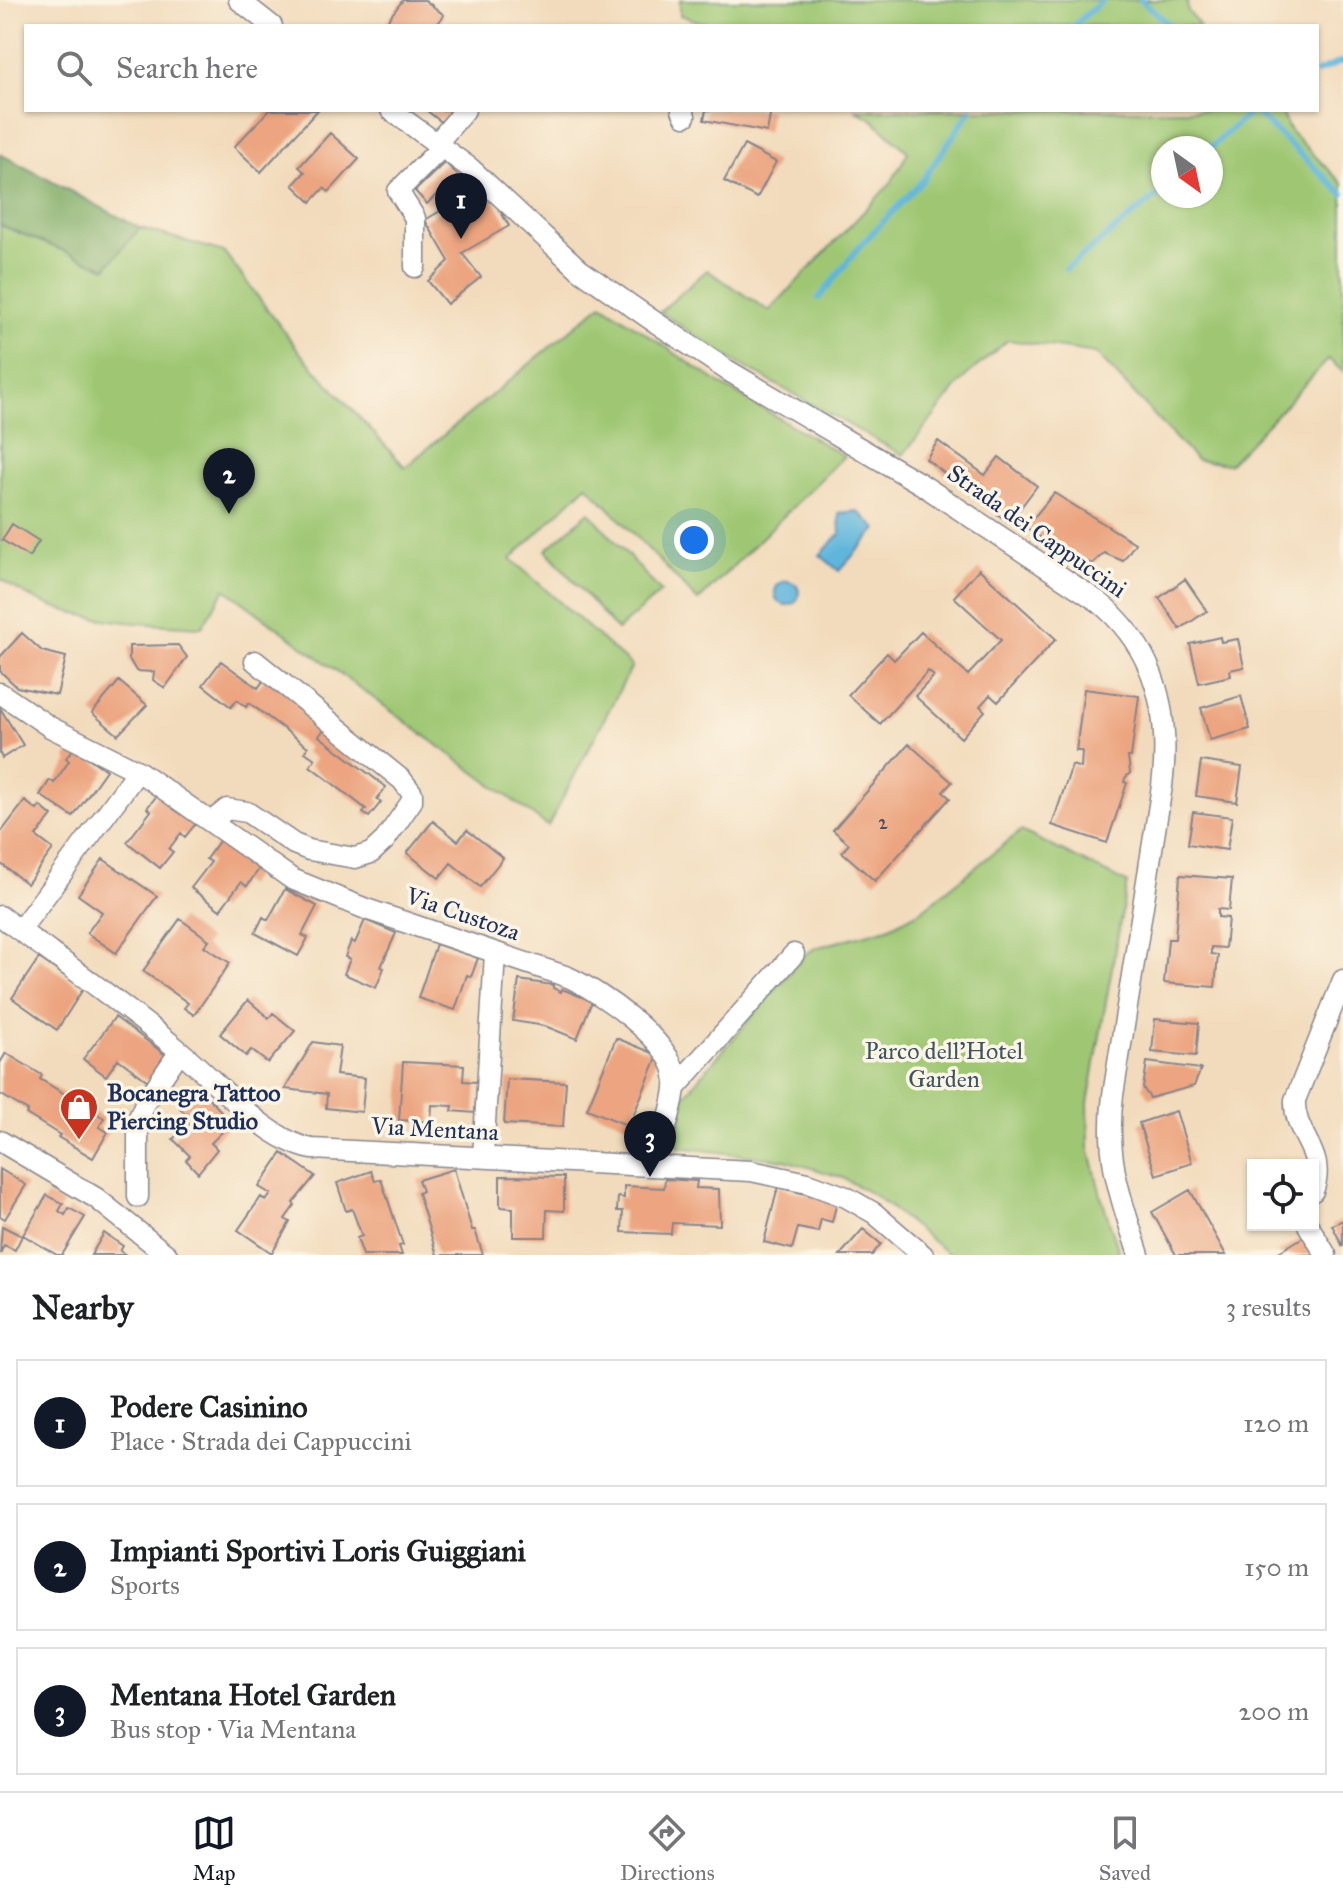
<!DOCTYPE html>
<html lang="en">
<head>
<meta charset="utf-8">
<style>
	body { margin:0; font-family:"IM FELL Great Primer",serif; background:#f6f6f6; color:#202124 }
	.controls { position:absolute; right:24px; bottom:24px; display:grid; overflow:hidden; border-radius:0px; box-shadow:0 2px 6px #0004 }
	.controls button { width:72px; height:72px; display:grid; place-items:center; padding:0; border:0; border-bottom:2px solid #e0e0e0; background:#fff; color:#202124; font:40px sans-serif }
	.compass { position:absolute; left:1151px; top:136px; width:72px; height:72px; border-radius:50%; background:#fff; box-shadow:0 2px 6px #0004; rotate:147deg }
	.you { position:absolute; left:694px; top:540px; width:28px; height:28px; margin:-20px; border:6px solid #fff; border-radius:50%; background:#1a73e8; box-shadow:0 0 0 12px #1a73e833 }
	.badge { display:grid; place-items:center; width:52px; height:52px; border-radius:50%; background:#111827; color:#fff; font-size:26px; font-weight:700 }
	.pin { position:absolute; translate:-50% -66px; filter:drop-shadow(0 2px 4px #0008) }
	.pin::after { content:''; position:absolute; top:42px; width:28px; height:24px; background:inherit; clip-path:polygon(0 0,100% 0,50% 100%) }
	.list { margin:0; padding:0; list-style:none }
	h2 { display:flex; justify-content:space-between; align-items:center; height:104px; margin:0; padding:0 32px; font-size:34px }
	h2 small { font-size:26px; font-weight:400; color:#757577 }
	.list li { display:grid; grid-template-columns:52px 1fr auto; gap:24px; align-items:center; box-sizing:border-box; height:128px; margin:0 16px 16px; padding:0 16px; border:2px solid #e0e0e0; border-radius:0px }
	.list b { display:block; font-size:30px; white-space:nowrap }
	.list p { margin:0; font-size:26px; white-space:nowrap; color:#757577 }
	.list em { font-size:26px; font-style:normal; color:#757577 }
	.icon { flex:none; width:44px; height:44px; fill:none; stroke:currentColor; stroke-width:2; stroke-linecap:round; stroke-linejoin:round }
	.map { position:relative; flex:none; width:1343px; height:1255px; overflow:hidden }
	.search { position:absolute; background:#fff; box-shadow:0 2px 6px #0004; left:24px; right:24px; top:24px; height:88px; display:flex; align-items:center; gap:20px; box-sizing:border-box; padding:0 28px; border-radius:0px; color:#757577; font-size:30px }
	.sheet { height:536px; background:#fff }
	nav { display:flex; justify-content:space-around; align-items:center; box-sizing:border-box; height:112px; border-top:2px solid #e0e0e0; background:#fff; font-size:22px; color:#757577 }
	nav a { display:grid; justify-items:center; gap:4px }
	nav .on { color:#111827 }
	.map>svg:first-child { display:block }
	.green { fill:#9fc773; stroke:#5d7b68; stroke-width:2; fill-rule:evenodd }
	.forest { fill:#7fac65; stroke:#4d6e62; stroke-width:2 }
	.water { fill:#5eb6db; stroke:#3c729c; stroke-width:2 }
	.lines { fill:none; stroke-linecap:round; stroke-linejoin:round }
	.stream { stroke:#5eb6db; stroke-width:6 }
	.building { fill:#eca580 }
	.minor-casing { stroke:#86858d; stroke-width:23 }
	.minor { stroke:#fff; stroke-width:20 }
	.labels { text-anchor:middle; stroke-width:7; stroke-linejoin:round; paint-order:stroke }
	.number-label { font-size:20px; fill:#4f4c66 }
	.street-label { font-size:24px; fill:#1b2f5e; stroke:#fcf5e5 }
	.park-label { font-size:24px; fill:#3c5563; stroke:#fcf5e5 }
	.poi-label { font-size:24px; font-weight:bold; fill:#1b2f5e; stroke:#fcf5e5; text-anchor:start }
</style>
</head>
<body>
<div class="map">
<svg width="1343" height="1255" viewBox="0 0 1343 1255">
	<rect width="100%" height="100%" fill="#fcf5e5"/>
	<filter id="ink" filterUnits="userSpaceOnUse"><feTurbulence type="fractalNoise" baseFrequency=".0125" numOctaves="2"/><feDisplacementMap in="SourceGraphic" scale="16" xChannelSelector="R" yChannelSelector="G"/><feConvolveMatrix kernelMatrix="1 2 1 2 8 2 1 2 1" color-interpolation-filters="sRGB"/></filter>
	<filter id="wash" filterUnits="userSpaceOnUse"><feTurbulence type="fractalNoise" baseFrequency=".006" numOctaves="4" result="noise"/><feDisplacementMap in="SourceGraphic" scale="32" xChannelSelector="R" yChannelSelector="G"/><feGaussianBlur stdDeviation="1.8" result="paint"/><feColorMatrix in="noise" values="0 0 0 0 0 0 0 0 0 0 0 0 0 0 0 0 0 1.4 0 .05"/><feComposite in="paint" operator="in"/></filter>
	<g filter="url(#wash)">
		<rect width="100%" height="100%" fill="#f2dbbc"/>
		<path class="green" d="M680,0H1187L1188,11L1200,26H712L680,15Z
			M855,110H1280L1290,131L1343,184V372L1329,359L1229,464L1196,460L1096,353L1008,340L966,376L903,455L734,361L660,312L707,270L769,311L891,183L908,152L872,119ZM1211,148V196H1163V148Z
			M0,225L105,267L140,228L224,252L302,355L405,467L602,304L722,385L844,456L698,601L587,485L511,559L632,666L548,826L225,589L202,627C129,622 61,624 0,578Z
			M589,512L661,592L617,630L546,550Z
			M1021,831L1127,883L1088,1103L1089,1147L1101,1196L1120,1255H950L877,1197L841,1177L785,1160L677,1147L684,1096L805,955L815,948L888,928L921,911Z"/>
		<path class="forest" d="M0,154L140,228L106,268L0,225Z"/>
		<path class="water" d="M858,511L877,529L839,571L820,555L840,534L839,513Z
			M775 593a12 12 0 1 1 24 0a12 12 0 1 1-24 0Z"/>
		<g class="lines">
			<path class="stream" d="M1141,0L1171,26
				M1073,26L1103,0
				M1317,72L1343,61
				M1253,110L1343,194
				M1210,148L1253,110
				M1066,269L1163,191
				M819,298L861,245L922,181L971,110"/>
		</g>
		<g id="blocks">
			<path class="building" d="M403,0H425L444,15L436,26H383Z
				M269,110H318L261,172L234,147Z
				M426,110H455L444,124Z
				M706,110H771L767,132L704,120Z
				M330,133L359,159L329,192L324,188L311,202L293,185L305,172L299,167Z
				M744,145L776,162L757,198L724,181Z
				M445,162L461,179L446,198L440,191L427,204L415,191Z
				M476,190L480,198L489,192L509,226L462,253L481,277L447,304L428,281L449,261L425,220Z
				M938,441L985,475L999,457L1037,486L1009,523L926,459Z
				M1054,493L1135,543L1123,561L1104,553L1092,564L1053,547L1026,527Z
				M12,524L39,541L29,557L2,540Z
				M979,569L1056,639L998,702L990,695L980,706L985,711L961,738L915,696L934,676L928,671L880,724L848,695L887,653L894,660L921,632L968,675L1001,640L954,597Z
				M1185,579L1207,611L1180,629L1159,598Z
				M22,633L42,651L66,657L57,695L17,687L0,671V657Z
				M1220,637L1221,642L1238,639L1244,667L1230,670L1231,676L1199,683L1190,644Z
				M178,645L187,657L165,688L153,680L154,672L136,671L129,659V646Z
				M221,661L258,688L266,677L328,724L319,736L386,787L377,799L381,802L369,817L363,813L366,809L310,766L315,759L305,752L308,747L249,703L246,707L237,700L231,707L203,685Z
				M119,681L147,705L118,735L92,713Z
				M1084,689L1139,696L1131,757H1128L1130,773L1125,778L1124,782L1127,783L1107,843L1052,825L1072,765L1081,768L1082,751H1076Z
				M1241,696L1250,729L1210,740L1201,708Z
				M0,708L23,745L2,758L0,754Z
				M909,744L952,782L943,792L950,798L875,881L842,852L849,844L833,830Z
				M74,748L106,770L73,817L40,795L50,780L54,783L69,761L66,758Z
				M1201,761L1242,767L1237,802L1196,796Z
				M159,793L197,822L185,837L181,833L169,849L173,852L160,868L127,842L151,811L147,808Z
				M25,801L37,810L40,806L52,816L36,836L53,849L27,884L0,863V830L2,831Z
				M1193,812L1232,817L1227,850L1188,844Z
				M433,821L458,841L467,830L503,858L480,887L451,863L439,878L407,853Z
				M220,840L259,869L247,886L241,882L220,910L191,888L211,862L206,859Z
				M103,859L157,896L116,953L87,933L102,912L78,895Z
				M1180,875L1232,879L1229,910L1218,909V917L1228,918L1225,948L1211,947V954L1218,955L1215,987L1164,983L1168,939H1175Z
				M285,889L317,906L302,935L308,938L298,956L255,933L263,917L268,920Z
				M180,919L209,940L204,946L230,963L194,1015L184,1008L188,1003L143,971Z
				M365,920L396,933L381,967L384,968L376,988L344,974L350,959L345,957L351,941L355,943Z
				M436,944L478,958L471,977L467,975L455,1010L418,998Z
				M39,958L83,989L57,1030L12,998Z
				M519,980L553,985V988L561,992L562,989L592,1001L577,1039L545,1026L513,1021Z
				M248,1000L269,1018L273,1013L295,1031L268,1063L251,1050L246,1056L220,1034Z
				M115,1017L167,1056L148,1081L118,1059L106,1076L83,1059Z
				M1155,1019L1199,1023L1196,1056L1152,1052Z
				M616,1038L658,1055L629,1126L587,1109Z
				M313,1042L340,1046L336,1075L365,1078L362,1112L326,1108L327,1094L285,1089Z
				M6,1053L42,1075L40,1079L104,1118L99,1127L108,1132L93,1158L58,1137L60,1135L26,1114L28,1111L0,1094V1063Z
				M403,1062L464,1065L463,1081L477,1082L475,1113L452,1111L453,1106L432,1105L431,1122L399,1120Z
				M1147,1062L1201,1069L1194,1086L1150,1098L1143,1088Z
				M507,1079L566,1082L563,1127L504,1124Z
				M200,1089L221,1111L215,1117L226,1128L211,1143L217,1149L198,1173L186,1160L190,1156L173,1139L188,1124L183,1119L187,1115L180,1108Z
				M1176,1111L1192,1163L1156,1175L1139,1123Z
				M282,1153L315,1176L293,1203L295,1205L285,1219L290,1222L272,1253L238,1230L261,1197L266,1201L271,1194L259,1187Z
				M0,1169L26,1185L5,1219L0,1216Z
				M454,1169L472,1230H475L483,1255H437L418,1193L422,1191L418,1180Z
				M371,1171L375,1181L381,1179L403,1245L399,1246L402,1255H363L357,1238L362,1236L352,1209L346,1211L337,1183Z
				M500,1176L564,1177V1211L547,1210L546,1237H513V1208L500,1207Z
				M665,1179L697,1181L696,1188L719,1189L720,1225L672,1223L671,1234L622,1232L623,1211H617L618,1197L624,1198V1186L664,1188Z
				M778,1187L837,1202L832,1222L821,1219L818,1232L798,1228L792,1249L764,1242Z
				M1190,1190L1226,1255H1176L1152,1212Z
				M47,1195L63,1204L59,1211L65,1215L69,1208L85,1217L62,1255H57L23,1235Z
				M1343,1220V1247L1332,1225Z
				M2,1226L22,1236L15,1250L4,1245L0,1254Z
				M863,1229L881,1244L872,1255H840Z
				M104,1233L123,1246L120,1251L126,1255H91Z
				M1305,1236L1317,1255H1274Z"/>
		</g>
	</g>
	<g filter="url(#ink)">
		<use href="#blocks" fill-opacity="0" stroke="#86858d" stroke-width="2"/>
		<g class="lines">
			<g class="minor-casing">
				<path id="minor" d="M239,0L272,26
					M391,110L470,168L580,270L649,318L727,370L921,484L1099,602C1156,649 1171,715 1162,786L1113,1095C1105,1159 1120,1196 1139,1255
					M682,110L685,116
					M437,143L465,110
					M415,267V218L398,191L442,147
					M0,693L50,727L138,771L292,879L366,909L568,977C599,991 670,1040 675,1075C678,1099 661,1141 653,1165
					M211,822L227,809L247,812L294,844L309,850L355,858L371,853L385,840L412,801V793L402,780L255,661
					M0,916C61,960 123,1004 181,1052C218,1082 265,1140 312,1149L751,1171L808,1183L846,1197L874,1213L923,1255
					M20,930L138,771
					M675,1088L794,954
					M0,1141L96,1198L167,1255
					M483,1157L495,953
					M1313,1191C1328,1152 1293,1136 1295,1100L1343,980
					M138,1197V1120L145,1103L180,1051
					M1308,1225L1326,1255"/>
			</g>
			<use href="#minor" class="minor"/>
		</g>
	</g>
	<defs>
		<g id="shop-pin" transform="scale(2)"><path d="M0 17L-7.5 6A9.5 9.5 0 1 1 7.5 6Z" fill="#c8321e" stroke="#fcf5e5"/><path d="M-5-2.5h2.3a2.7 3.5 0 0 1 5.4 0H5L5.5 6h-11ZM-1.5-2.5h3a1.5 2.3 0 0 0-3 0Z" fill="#fff"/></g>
	</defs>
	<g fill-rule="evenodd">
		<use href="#shop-pin" x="79" y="1107"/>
	</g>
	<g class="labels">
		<g class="number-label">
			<text x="883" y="829">2</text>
		</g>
		<g class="street-label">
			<text transform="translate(1037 531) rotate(35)" y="8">Strada dei Cappuccini</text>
			<text transform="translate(463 914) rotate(19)" y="8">Via Custoza</text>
			<text transform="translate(435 1129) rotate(3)" y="8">Via Mentana</text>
		</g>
		<g class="park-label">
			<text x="944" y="1059">Parco dell'Hotel<tspan x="944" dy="28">Garden</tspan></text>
		</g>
		<g class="poi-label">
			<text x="107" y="1101">Bocanegra Tattoo<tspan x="107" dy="28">Piercing Studio</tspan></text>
		</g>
	</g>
</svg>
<div class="controls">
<button><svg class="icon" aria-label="locate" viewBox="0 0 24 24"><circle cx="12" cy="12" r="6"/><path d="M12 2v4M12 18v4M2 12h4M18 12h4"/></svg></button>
</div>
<svg class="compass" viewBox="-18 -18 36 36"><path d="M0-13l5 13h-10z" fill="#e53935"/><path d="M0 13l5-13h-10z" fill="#757577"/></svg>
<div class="you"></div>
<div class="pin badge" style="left:461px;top:239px">1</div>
<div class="pin badge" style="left:229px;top:514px">2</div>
<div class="pin badge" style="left:650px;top:1177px">3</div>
<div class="search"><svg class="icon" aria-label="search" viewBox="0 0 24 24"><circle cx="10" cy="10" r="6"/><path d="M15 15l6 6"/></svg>Search here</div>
</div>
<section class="sheet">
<h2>Nearby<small>3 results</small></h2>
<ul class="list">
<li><span class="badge">1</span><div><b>Podere Casinino</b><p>Place · Strada dei Cappuccini</p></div><em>120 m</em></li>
<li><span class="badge">2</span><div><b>Impianti Sportivi Loris Guiggiani</b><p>Sports</p></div><em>150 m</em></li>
<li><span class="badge">3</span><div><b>Mentana Hotel Garden</b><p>Bus stop · Via Mentana</p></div><em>200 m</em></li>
</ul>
</section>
<nav>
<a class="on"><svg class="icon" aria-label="map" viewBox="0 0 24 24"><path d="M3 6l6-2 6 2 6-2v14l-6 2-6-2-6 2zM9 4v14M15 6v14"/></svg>Map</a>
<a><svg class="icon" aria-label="directions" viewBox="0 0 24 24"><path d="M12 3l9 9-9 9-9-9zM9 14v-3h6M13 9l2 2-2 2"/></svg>Directions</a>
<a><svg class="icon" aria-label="saved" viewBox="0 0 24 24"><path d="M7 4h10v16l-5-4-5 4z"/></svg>Saved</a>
</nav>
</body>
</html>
